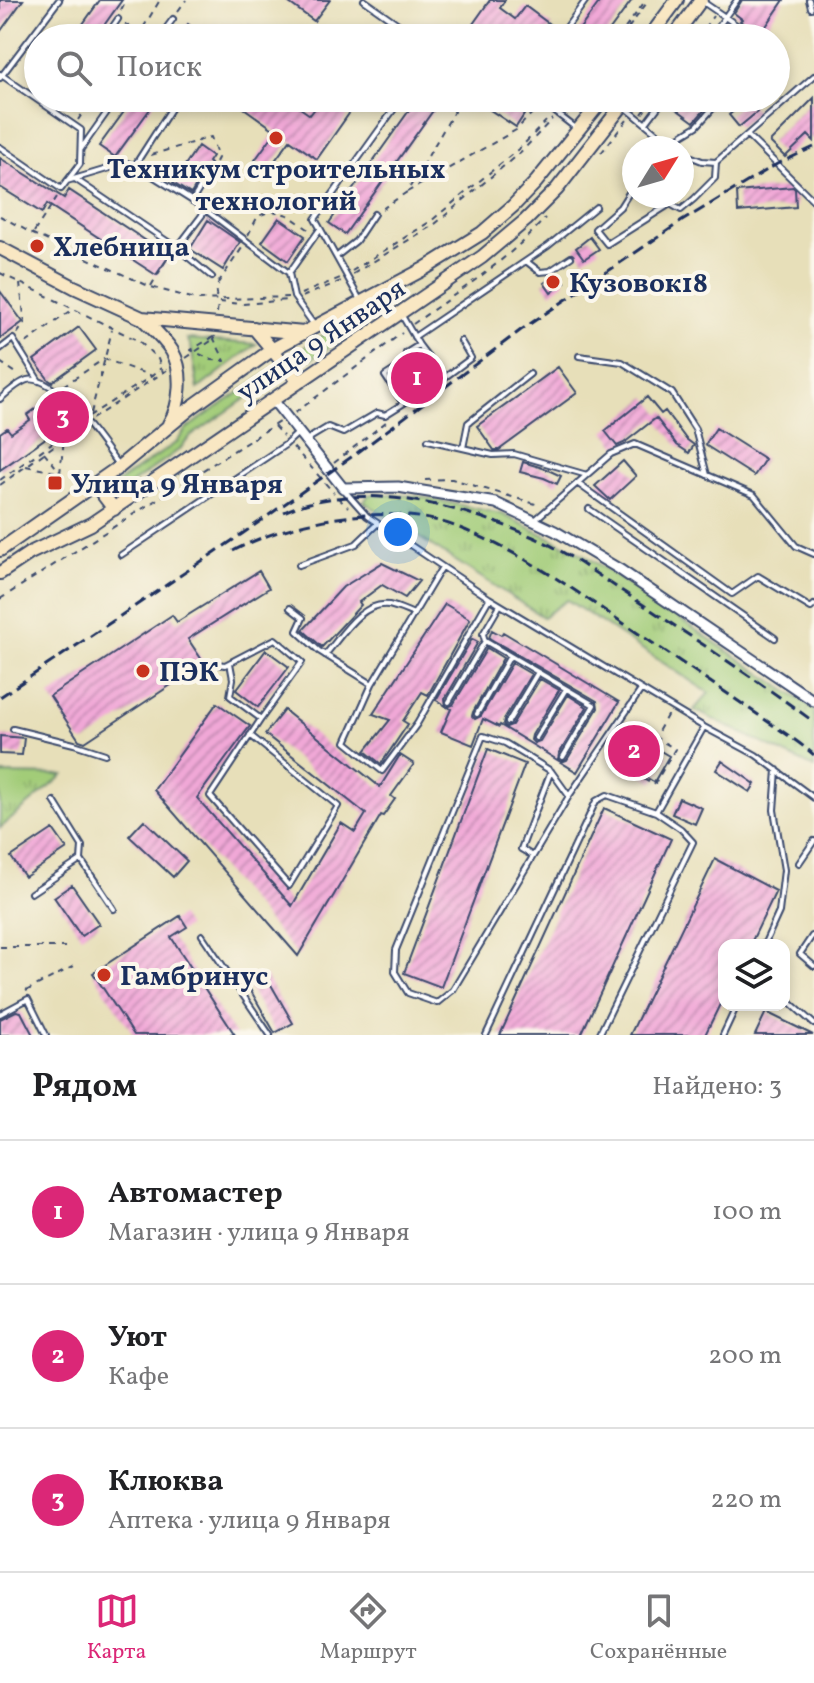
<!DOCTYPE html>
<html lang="ru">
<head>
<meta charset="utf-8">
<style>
	body { margin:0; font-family:Vollkorn,serif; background:#f6f6f6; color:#202124 }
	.controls { position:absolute; right:24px; bottom:24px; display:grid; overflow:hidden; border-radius:16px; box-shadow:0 4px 12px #0003 }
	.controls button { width:72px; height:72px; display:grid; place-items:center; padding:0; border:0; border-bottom:2px solid #e0e0e0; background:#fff; color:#202124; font:40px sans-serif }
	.compass { position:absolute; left:622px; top:136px; width:72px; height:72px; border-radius:50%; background:#fff; box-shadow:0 4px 12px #0003; rotate:53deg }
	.you { position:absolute; left:398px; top:532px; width:28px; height:28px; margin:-20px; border:6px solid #fff; border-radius:50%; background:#1a73e8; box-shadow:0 0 0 12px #1a73e833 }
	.badge { display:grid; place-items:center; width:52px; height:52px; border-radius:50%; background:#db2777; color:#fff; font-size:26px; font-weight:700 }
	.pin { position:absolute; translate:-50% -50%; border:4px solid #fff; box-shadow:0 2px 8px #0006 }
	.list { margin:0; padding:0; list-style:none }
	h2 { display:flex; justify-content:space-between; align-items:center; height:104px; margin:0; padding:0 32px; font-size:34px }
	h2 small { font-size:26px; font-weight:400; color:#757577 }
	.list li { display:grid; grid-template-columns:52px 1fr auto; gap:24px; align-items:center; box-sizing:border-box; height:144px; padding:0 32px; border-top:2px solid #e0e0e0 }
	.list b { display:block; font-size:30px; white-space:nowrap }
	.list p { margin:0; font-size:26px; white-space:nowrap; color:#757577 }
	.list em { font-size:26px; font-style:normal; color:#757577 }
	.icon { flex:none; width:44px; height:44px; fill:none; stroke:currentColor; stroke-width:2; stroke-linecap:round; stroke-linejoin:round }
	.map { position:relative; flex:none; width:814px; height:1035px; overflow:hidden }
	.search { position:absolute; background:#fff; box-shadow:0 4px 12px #0003; left:24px; right:24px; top:24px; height:88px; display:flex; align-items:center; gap:20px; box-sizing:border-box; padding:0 28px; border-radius:44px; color:#757577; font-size:30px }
	.sheet { height:536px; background:#fff }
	nav { display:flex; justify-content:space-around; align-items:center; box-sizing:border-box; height:112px; border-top:2px solid #e0e0e0; background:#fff; font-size:22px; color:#757577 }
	nav a { display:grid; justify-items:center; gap:4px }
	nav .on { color:#db2777 }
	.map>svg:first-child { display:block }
	.grass { fill:url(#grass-tufts); stroke:#5e7e6b; stroke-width:2 }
	.building { fill:url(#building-hatch) }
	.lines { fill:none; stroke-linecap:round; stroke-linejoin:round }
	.lane-casing { stroke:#3a496c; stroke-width:8 }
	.street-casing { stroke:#3a496c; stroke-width:13 }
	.secondary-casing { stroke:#3a496c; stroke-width:16 }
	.path { stroke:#3a496c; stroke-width:2; stroke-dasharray:6 6; stroke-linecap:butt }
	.lane { stroke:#fff; stroke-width:4 }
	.street { stroke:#fff; stroke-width:9 }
	.secondary { stroke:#f9e7c3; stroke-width:12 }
	.rail { stroke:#1b2f5e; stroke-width:3; stroke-dasharray:12 6; stroke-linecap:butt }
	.poi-dot { fill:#c8321e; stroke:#fbf7ec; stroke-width:3 }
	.labels { text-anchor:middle; stroke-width:8; stroke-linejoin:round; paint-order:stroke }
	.poi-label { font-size:28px; font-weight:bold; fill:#1b2f5e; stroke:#fbf7ec; text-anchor:start }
	.street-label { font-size:28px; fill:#1b2f5e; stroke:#fbf7ec }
</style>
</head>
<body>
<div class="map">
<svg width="814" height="1035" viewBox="0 0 814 1035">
	<defs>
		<pattern id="grass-tufts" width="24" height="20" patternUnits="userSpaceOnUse" patternTransform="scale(2)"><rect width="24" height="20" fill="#a2cc78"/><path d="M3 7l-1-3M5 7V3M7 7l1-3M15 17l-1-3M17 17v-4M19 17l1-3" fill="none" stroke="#83a666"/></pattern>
		<pattern id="building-hatch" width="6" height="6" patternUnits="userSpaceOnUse" patternTransform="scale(2)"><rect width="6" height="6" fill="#f1a8d7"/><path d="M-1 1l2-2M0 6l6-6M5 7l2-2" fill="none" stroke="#c289b2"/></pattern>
	</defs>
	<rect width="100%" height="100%" fill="#fbf7ec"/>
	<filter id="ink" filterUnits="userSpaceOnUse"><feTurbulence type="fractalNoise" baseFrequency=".0125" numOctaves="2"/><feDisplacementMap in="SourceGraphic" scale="16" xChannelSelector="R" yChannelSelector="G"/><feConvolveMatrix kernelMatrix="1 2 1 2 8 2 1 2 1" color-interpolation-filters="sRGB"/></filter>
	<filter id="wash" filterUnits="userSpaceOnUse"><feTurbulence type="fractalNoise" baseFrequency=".006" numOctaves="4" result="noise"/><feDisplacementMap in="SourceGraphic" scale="32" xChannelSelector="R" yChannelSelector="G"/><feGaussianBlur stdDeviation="1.8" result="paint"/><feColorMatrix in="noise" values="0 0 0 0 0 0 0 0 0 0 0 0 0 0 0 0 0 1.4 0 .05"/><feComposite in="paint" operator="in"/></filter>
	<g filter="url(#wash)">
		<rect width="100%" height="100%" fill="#e7dfb9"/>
		<path class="grass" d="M337,326L344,329L342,339L310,360L303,354L304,347Z
			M187,339L256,344L198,389L191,346Z
			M272,370H277L278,376L190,437L180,449L120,492H115L114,485L177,442L186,429Z
			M369,494L417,496L502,514L583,554L814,709V768L694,710L709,693L567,600L543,617L364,502Z
			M0,774L64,775L0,828Z"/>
		<g id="blocks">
			<path class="building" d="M0,0H23L0,32Z
				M100,0H122L95,38H73Z
				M285,0H330L314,21Z
				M490,0H505L500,8L515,19L525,6L552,26L543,38H502L491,30L486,38H478L468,31Z
				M601,0H632L604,38H573Z
				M742,0H784L758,38H752L753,31L740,21L742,19L734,13Z
				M188,24L207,38H178Z
				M134,98H158L115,157L99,146Z
				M230,98H286L310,115L323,98H360L317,159L290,140L268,170L255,160L276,131Z
				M418,98H442L345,234L329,223Z
				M472,98H532L533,101L516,127Z
				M683,98H715L694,122L675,108Z
				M814,98V141L808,135L785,157L770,142Z
				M747,100L757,112L739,127L729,115Z
				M198,146L212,156L208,162L211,165L207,167L191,194L173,183Z
				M0,158L64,198L69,190L169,256L156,275L47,204L42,213L0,187Z
				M793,187L795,189L796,207L738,212L737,192Z
				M279,218L305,236L288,261L262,242Z
				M208,220L240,242L223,270L190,249Z
				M590,237L599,249L584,259L576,248Z
				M558,273L565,282L551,293L544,283Z
				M0,291L23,322L0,339Z
				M79,327L96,350L52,382L49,380L34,360Z
				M417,361L430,381L405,397L392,378Z
				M558,367L577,393L499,450H494L477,426Z
				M647,397L661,414L665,411L686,439L694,445L689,453L677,445L656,418L624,443L617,446L605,431Z
				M50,399L67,423L0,470V433L7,428L11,433L30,420L27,415Z
				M716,428L765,459L754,476L705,445Z
				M623,461L636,476L610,500L595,486Z
				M523,462L546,469L561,476L557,484L544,478L520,472Z
				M382,563L419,581L405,598L382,585L359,602L361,605L322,647L303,630L343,587Z
				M259,571L269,588L188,639L204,663L85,742L79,740L50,696L172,615L177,622Z
				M445,604L470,619L428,695L422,692L403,721L408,724L381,764L365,751L390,720L373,714Z
				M492,630L501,635L503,632L619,702L577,772L500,725L499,727L483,719L473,745L441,732L451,709L447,707L453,705L487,648L503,658L473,712L472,716L475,719L481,716L512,663L531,674L504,719L503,724L506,727L512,725L540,679L559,690L532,735L531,740L534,743L540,741L568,695L587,707L559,754L558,759L561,762L567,760L598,708L597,701L489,638Z
				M472,639L478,642L445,699L446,706L436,700Z
				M266,650L289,667L258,707L236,690Z
				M217,703L250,726L197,798L292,906L341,823L355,832L366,814L265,734L284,710L380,787L400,755L414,764L391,796L395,799L383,816L381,815L298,956L154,790Z
				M636,727L651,736L647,743L669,756L654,782L617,760Z
				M0,736L24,738L22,755L0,754Z
				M488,749L525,764L441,987L404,973Z
				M722,761L755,784L750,792L716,770Z
				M679,798L702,808L695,824L672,814Z
				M604,808L671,839L581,1035H500Z
				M144,820L187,861L173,877L129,836Z
				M53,829L67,849L25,877L11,857Z
				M715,859L776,891L750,945H724V996L705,1035H630Z
				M72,885L99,924L81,936L54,897Z
				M180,916L187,927L171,937L235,1035H134L93,973Z
				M266,976L293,1023L275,1033L248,986Z
				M16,1011L21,1012L33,1035H0V1019Z
				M766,1012L813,1035H755Z"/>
		</g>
	</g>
	<g filter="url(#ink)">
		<use href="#blocks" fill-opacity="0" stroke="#3a496c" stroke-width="2"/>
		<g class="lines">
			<g class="lane-casing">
				<path id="lane" d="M364,0L418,38
					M809,0L811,8
					M703,2L725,17L737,0
					M105,38L118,19
					M159,38L173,19
					M559,38L586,0
					M710,38L725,17L749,34
					M0,74L81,130L80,164L67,181L127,163L137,166L199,205L289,273L294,297L314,325
					M0,78L59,0
					M537,98L577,129
					M459,105L463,98
					M625,107L675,148
					M54,111L63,98
					M646,123L665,98
					M747,135L813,200
					M0,147L61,189L67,181
					M661,148L697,126L722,98
					M81,149L117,98
					M682,153L702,161L716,162L814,76
					M135,165L178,98
					M322,172L343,180
					M75,179L177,248L206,210
					M634,185L620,207L595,229L607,244L670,204L681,210L694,199L715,178L716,162
					M192,201L211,170
					M177,248L212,277
					M337,256L356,241L374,214
					M526,261L540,272L550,271L571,257
					M289,273L320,229
					M360,300L315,219L402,98
					M401,314L419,345L406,353L407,362L385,376L403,403
					M414,337L548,246L596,207
					M419,345L444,378
					M0,349L13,339L39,381
					M579,356L622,362L672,393L695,429L707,475
					M0,399C7,393 18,383 27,380C55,372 103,445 118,465
					M308,439L328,427L343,433L377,413L385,415L444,378L471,358L461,341
					M428,440L493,455L514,454L587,475
					M463,448L468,423L530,374
					M577,483L732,594L758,576L811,608L814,605
					M344,490L367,516L489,598L704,727L756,755L814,798
					M589,509L775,638
					M536,519L611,454L635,444L754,495L796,546L814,554
					M121,555L285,445L297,434
					M299,565L356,544L377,524
					M442,567L372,684L346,742L382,771L417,724L489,599
					M500,605L483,634L485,641L594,705L563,757
					M290,608L303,618L297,631L319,651L372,684
					M325,655C341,637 361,601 389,605C398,607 406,611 414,614
					M209,663L225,665L275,639L302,662L261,719L210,796L289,886L338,806L250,735
					M230,663L233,679L230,696L261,719
					M449,702L485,641
					M477,714L510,656
					M508,722L538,672
					M13,729L74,744L105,754
					M536,738L566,689
					M569,796L551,771L505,743L483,736L396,950L395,972L408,993L437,1003L453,990L569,796L641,690
					M54,801L82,846L81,860L114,909
					M656,812L704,727
					M533,856L521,849L551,771
					M799,863L814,841
					M31,893L81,860
					M202,935L270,1035
					M814,936H812L800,954L814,966
					M764,945L779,912L784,870L774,810L777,770
					M784,997L814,1024
					M0,1014L28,999L46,1035
					M486,1035L596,801L607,795L656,812L681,829L693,842L599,1035
					M723,1035L737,1005"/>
			</g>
			<g class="street-casing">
				<path id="street" d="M273,400L343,488L398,487L496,503L555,531L619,569L814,701"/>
			</g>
			<g class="secondary-casing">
				<path id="secondary" d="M649,38L677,0
					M673,38L701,0
					M0,248L74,287L142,318L304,333
					M142,318C152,328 164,338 172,351C184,372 181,405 169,424
					M254,328L299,382
					M95,484L114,509
					M0,550L119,467L192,407L273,349L424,269L482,233L513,206L536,182L604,98
					M0,573L30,553L91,524L482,257L526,220L557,189L628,98"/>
			</g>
			<path class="path" d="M121,10L126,0
				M178,11L186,0
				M125,24L148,38
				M118,31L132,30
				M137,38L160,0
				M618,38L646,0
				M621,38L649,0
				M697,38L713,16
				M564,108L570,104L574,98
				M563,110L572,105L577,98
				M642,114L654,98
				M78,120L93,98
				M601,153L627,120
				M151,155L211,137L218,158L216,162
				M407,192L516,130L536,109
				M382,209L407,192L455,110
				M0,216L33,234L151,287L199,300L288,297
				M34,232L57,197
				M248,235L258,216L272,211L288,215L308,229
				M352,271L431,221L522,146L549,118
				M0,273L139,341L158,359L163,372
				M353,274L435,224L524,149L552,119
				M218,283L242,248
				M151,286L170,254
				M301,294L340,278
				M216,297L218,284
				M302,297L341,281
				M217,313L218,302L243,304L288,300
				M413,324C459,291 508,261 545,218
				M17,334L25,323L20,284
				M213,337L225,361L212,360L191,350Z
				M26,343L72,310
				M186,358L214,339L215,336
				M0,362L19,375
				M63,386L104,359L152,376
				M91,413L112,330
				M295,413L402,333
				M89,416L152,376L161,368
				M92,419L167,370
				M274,426L283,436
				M293,447L334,493
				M44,452L60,472
				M334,463L386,422
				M26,466L60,473
				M60,473L64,440
				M0,480L77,425
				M425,480L452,479L539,505
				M0,485L80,427
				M338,498L348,507
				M0,599L279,422
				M628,766L626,769L654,785L675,749L655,737L668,714
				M0,947H65
				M26,991L76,965"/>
			<use href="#lane" class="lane"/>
			<use href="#street" class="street"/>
			<use href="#secondary" class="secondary"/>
			<path class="rail" d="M284,512C358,478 462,506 533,537C566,551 597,575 627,594C690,636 753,677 814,722
				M233,551C293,519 391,501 457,527C528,554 591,602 654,644C690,668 725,692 760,716C778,729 797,740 814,755
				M0,697L242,534L357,453L521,330L682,221L777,164L814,147"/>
		</g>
	</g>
	<g class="poi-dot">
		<circle cx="276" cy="138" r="8"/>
		<circle cx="37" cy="246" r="8"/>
		<circle cx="553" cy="282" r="8"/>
		<rect x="47" y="475" width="16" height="16" rx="4"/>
		<circle cx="143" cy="671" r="8"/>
		<circle cx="104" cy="975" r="8"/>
	</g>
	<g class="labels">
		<g class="poi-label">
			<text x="276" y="178" text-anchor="middle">Техникум строительных<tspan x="276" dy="32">технологий</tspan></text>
			<text x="53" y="256">Хлебница</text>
			<text x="569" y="292">Кузовок18</text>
			<text x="71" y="493">Улица 9 Января</text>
			<text x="159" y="681">ПЭК</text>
			<text x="120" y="985">Гамбринус</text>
		</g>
		<g class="street-label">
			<text transform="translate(320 339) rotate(-34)" y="10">улица 9 Января</text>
		</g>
	</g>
</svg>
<div class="controls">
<button><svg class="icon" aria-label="layers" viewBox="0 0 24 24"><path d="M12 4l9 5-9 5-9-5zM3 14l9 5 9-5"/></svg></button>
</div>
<svg class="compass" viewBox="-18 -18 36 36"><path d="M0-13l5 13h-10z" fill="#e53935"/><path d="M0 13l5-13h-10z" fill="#757577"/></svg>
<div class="you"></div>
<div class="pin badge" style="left:417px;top:378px">1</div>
<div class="pin badge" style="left:634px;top:751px">2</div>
<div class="pin badge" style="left:63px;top:417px">3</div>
<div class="search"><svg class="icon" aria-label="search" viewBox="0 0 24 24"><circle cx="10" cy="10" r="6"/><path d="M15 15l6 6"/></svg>Поиск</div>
</div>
<section class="sheet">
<h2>Рядом<small>Найдено: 3</small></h2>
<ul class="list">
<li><span class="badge">1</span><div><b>Автомастер</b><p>Магазин · улица 9 Января</p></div><em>100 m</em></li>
<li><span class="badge">2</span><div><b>Уют</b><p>Кафе</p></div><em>200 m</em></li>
<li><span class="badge">3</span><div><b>Клюква</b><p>Аптека · улица 9 Января</p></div><em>220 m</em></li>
</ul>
</section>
<nav>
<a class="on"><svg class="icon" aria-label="map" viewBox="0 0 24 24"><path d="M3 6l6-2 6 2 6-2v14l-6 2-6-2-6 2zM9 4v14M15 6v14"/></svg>Карта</a>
<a><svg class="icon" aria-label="directions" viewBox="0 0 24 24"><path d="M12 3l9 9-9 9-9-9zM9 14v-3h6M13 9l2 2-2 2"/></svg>Маршрут</a>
<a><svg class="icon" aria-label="saved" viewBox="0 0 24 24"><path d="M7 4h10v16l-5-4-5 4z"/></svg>Сохранённые</a>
</nav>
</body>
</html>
